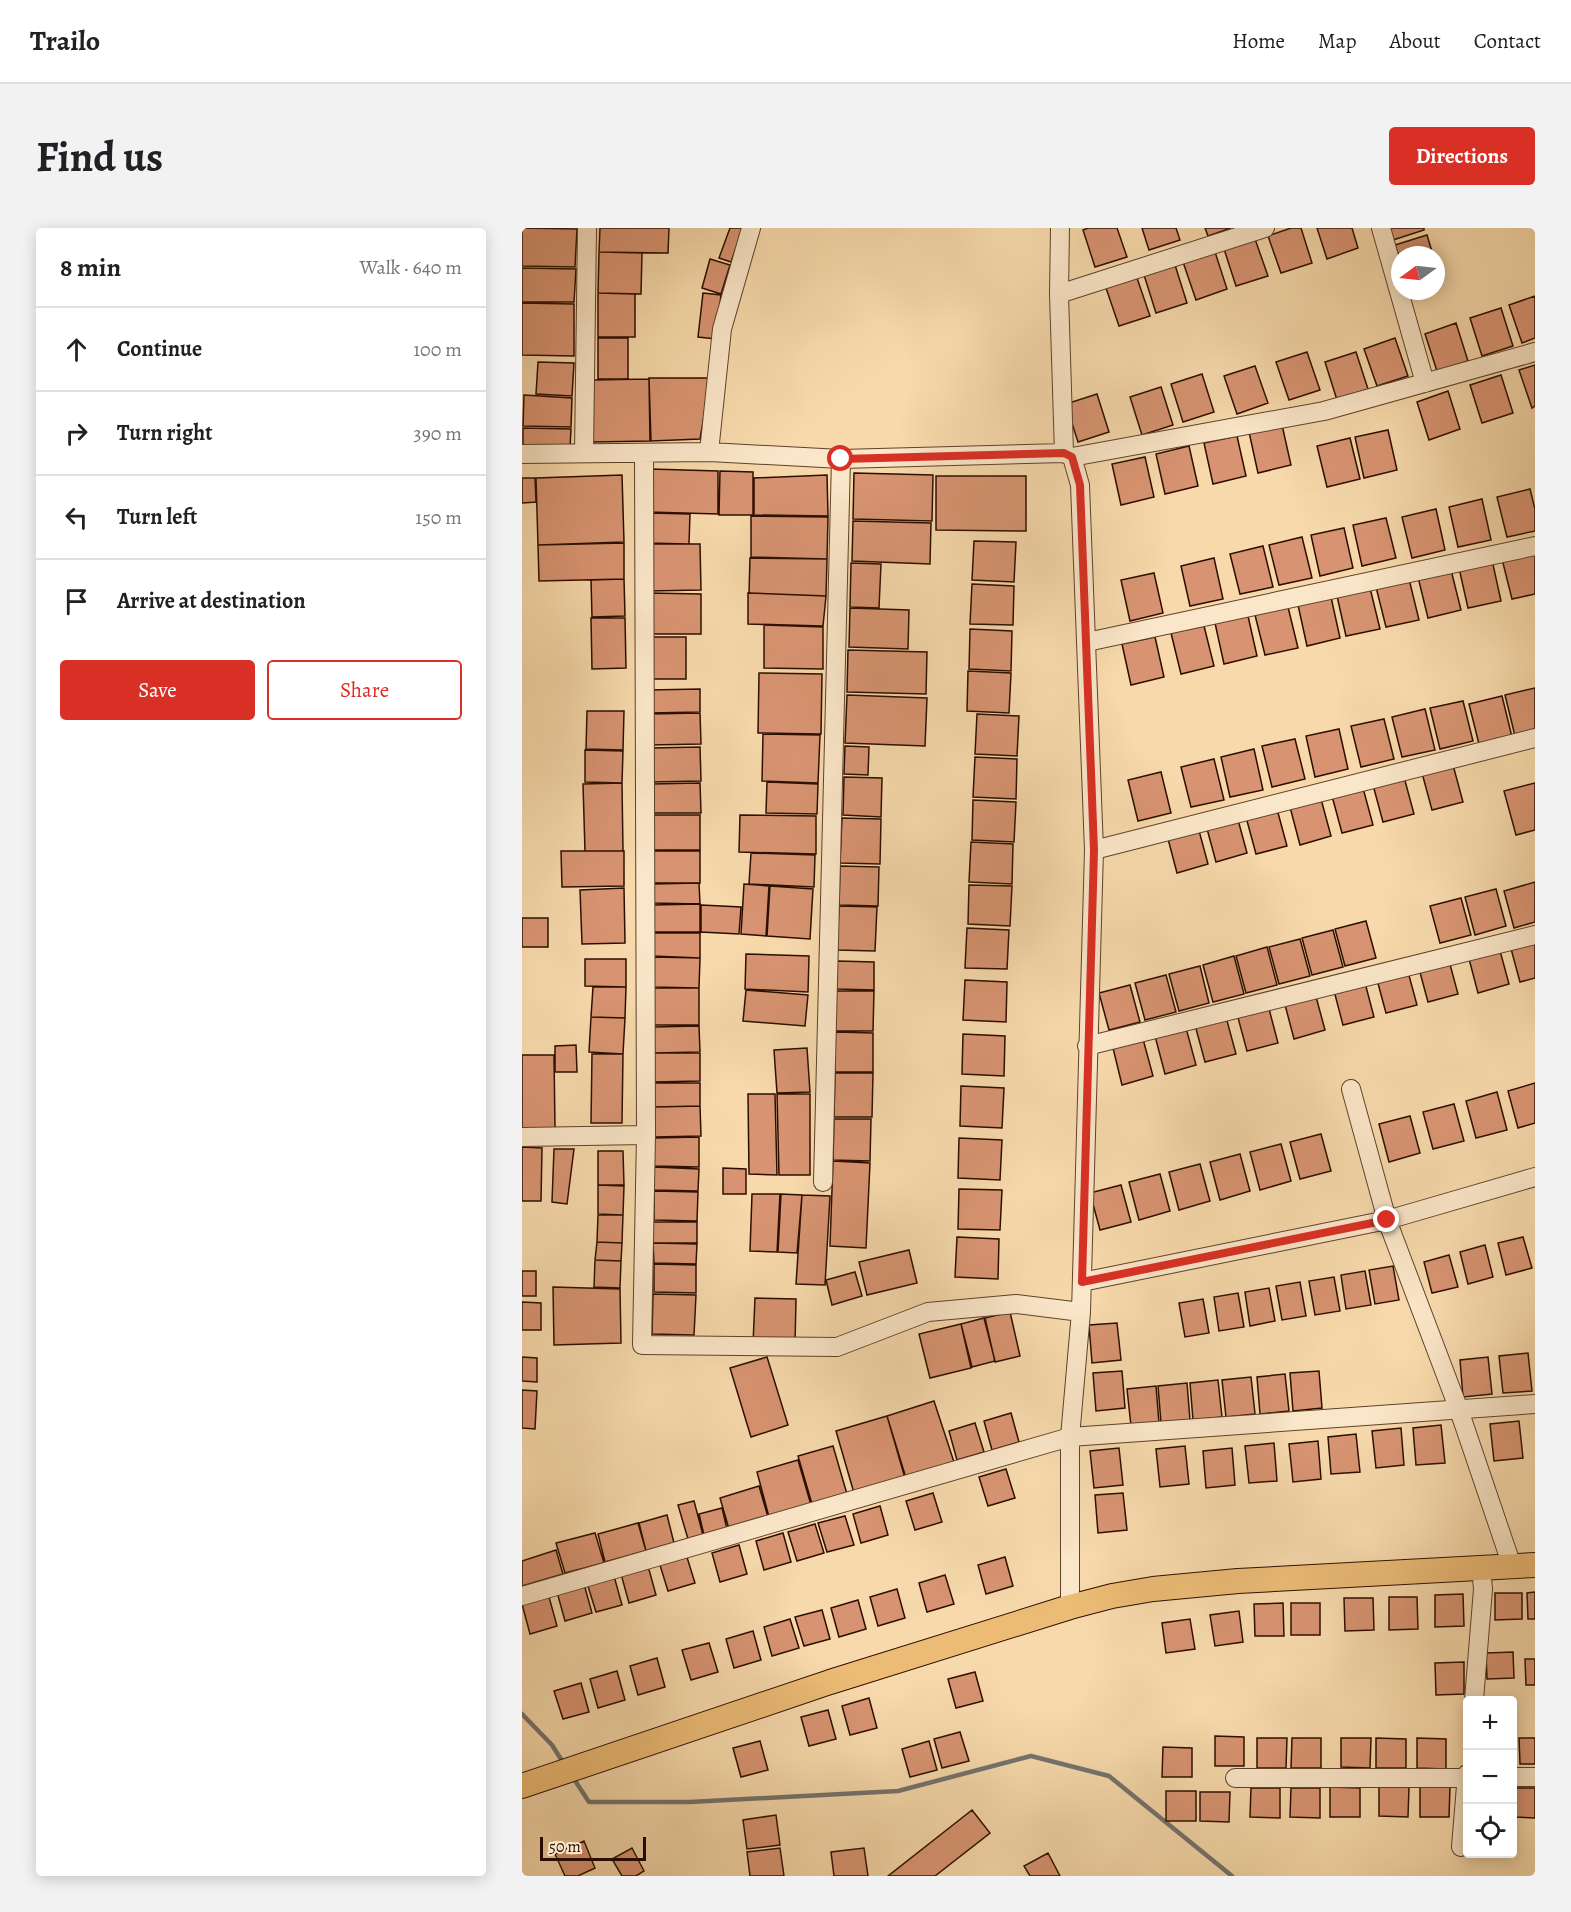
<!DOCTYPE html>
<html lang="en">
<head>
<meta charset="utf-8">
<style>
	body { margin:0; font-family:Alegreya,serif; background:#f2f2f2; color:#202124 }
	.controls { position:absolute; right:18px; bottom:18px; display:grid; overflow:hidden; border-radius:6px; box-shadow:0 3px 15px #0003 }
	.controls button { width:54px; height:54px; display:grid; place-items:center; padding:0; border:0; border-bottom:2px solid #e0e0e0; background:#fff; color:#202124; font:30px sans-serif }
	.compass { position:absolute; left:869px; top:18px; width:54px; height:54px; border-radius:50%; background:#fff; box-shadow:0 3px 15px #0003; rotate:255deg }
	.scale { position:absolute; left:18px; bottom:15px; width:106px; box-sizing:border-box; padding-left:6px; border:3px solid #2c0e00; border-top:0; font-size:16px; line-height:21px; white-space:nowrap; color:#2c0e00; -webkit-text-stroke:4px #fae6c8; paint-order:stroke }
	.stop { position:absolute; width:18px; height:18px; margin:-14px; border:4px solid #d93025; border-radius:50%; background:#fff }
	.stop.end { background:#d93025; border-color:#fff; box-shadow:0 2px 6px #0008 }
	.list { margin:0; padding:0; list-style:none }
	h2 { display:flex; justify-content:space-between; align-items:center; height:78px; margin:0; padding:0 24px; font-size:26px }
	h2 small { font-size:20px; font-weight:400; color:#757577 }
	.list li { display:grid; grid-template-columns:39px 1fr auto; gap:18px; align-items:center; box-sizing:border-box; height:84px; padding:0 24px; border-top:2px solid #e0e0e0 }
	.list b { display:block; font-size:22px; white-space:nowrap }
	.list em { font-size:20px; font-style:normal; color:#757577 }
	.actions { display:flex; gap:12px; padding:18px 24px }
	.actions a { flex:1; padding:14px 0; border:2px solid #d93025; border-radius:6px; text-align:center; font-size:21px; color:#d93025 }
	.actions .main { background:#d93025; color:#fff }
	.icon { flex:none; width:33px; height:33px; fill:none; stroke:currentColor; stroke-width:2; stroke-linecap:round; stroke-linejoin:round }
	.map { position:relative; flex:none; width:1013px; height:1648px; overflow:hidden; border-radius:6px }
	header { display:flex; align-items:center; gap:36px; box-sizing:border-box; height:84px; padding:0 30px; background:#fff; border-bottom:2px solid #e0e0e0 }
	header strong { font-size:28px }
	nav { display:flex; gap:33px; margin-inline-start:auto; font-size:21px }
	.intro { display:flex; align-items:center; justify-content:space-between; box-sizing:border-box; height:144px; padding:0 36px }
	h1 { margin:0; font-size:42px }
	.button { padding:15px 27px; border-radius:6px; background:#d93025; color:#fff; font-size:21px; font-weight:700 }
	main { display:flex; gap:36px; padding:0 36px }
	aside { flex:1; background:#fff; border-radius:6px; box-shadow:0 3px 15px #0003 }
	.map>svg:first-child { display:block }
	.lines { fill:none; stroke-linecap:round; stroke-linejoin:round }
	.stream { stroke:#73736d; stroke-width:4.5 }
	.building { fill:#d89472; stroke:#2c0e00; stroke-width:1.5 }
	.minor-casing { stroke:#5f412b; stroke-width:20 }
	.major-casing { stroke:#2c0e00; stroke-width:26 }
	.minor { stroke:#fae6c8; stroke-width:18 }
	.major { stroke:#ecbc76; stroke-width:24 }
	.route { stroke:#d93025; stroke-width:8 }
</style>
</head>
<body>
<header>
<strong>Trailo</strong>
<nav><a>Home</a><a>Map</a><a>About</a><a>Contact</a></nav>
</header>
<div class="intro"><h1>Find us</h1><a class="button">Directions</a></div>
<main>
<aside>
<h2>8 min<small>Walk · 640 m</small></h2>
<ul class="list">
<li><svg class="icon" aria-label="ahead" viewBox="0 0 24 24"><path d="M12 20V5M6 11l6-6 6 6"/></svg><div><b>Continue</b></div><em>100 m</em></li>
<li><svg class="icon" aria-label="right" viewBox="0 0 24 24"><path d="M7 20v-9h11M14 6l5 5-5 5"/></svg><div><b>Turn right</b></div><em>390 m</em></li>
<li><svg class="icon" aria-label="left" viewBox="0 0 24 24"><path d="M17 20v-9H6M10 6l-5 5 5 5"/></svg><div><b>Turn left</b></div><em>150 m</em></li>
<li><svg class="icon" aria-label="arrive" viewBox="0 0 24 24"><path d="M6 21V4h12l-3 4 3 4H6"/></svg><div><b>Arrive at destination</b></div></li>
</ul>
<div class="actions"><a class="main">Save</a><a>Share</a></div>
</aside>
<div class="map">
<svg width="1013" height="1648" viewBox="0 0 1013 1648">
	<rect width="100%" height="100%" fill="#f7d9ab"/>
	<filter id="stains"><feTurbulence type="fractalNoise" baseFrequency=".00333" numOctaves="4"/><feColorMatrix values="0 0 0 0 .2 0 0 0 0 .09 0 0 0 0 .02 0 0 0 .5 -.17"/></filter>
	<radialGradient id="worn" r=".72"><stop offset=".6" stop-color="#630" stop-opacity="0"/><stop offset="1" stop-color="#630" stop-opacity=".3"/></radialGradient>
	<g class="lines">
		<path class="stream" d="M0,1486L30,1517L42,1536
			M50,1548L67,1574H168L376,1563L509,1528L587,1548L710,1648"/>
	</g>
	<path class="building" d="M0,0L55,1L53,39L0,38Z
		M78,0H147L146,25L77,24Z
		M208,0H221L209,34L197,30Z
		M566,0H595L605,29L573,39L561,2Z
		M620,0H654L658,12L627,22Z
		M683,0H709L686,8Z
		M769,0H779L790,35L759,45L746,8Z
		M795,0H830L836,20L805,31Z
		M867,0H902V2L871,12Z
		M905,7L911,27H878V31L873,17Z
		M733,11L746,48L714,58L702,21Z
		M77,24L120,25L119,66L76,65Z
		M693,24L705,61L674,72L661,34Z
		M188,31L208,37L199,66L180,60Z
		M653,37L665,75L634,85L622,47Z
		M0,40L54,41L52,74H0Z
		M615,50L628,88L597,98L584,60Z
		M76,65L113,66V109H76Z
		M181,65L199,67L194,111L176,109Z
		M1013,68V110L1000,115L987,77Z
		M0,75L52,76V128L0,127Z
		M979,80L991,118L960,128L948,90Z
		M934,95L946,133L915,143L903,106Z
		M76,110H106V151H76Z
		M873,110L886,148L855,158L842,121Z
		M785,124L798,162L767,172L754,134Z
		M834,124L846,161L815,172L803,134Z
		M16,134L52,135L50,168L14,166Z
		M1013,137V178L1010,180L997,142Z
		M733,138L746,175L715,186L702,148Z
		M680,146L692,184L661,194L649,156Z
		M979,147L991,185L960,195L948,157Z
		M127,150H189L178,211L129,213Z
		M127,151L128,213L71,214L70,152Z
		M639,159L651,197L620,207L608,169Z
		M926,163L938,201L907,212L895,174Z
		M575,166L587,204L556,214L544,176Z
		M2,167L50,170L49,199L1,198Z
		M760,197L769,237L736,245L727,204Z
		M1,200L49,201L48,219L1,218Z
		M866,202L875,242L842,250L833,209Z
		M715,208L724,248L691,256L682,215Z
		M828,210L838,251L805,259L795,218Z
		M667,218L676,258L643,266L634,226Z
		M623,229L632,269L599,277L590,236Z
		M128,241L196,243V286L127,284Z
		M198,243L231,244V287H197Z
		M332,245L411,247L410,293L331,291Z
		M100,247L102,314L16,317L14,250Z
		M305,247L306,288L232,287V250Z
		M414,248H504V303L414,302Z
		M0,250H13L14,274L0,275Z
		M1008,261L1013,281V303L985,309L975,269Z
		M960,271L969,312L936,319L927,279Z
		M914,281L923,322L890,330L880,289Z
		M127,285L168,286L167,316L126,315Z
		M229,288L306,289L305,331L229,329Z
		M864,290L874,330L840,338L831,297Z
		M331,293L409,295L408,336L330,333Z
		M822,300L831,340L798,348L789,307Z
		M780,309L790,350L757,357L747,317Z
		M452,313L494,314L492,354L450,352Z
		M102,315V351L17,353L16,317Z
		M126,316H178L179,362L127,363Z
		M741,318L751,359L718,366L708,326Z
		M1013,323V366L990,371L980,331Z
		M228,330L305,331L304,368L227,365Z
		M692,330L701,371L668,378L659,338Z
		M970,332L979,373L946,380L937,340Z
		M329,335L359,336L357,380L328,379Z
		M929,342L939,382L906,390L896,349Z
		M632,345L641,385L608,393L599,352Z
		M102,351L103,388L70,389L69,352Z
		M887,351L897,392L864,399L854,359Z
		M450,356L492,358L491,397L448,396Z
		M848,360L858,401L824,408L815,368Z
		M128,365L179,366V406H128Z
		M226,365L304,368L301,398L226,396Z
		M809,369L818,410L785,418L776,377Z
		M766,379L776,420L743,427L733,387Z
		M328,380L387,382L386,421L327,419Z
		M726,388L735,428L702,436L693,395Z
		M69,390H103L104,440L70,441Z
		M242,397L301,399V441L242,440Z
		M682,398L692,438L659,446L649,405Z
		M448,401L490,403L489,443L447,441Z
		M127,409H164V451H127Z
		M633,409L642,449L609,457L600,416Z
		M326,422L405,424L404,466L325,464Z
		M446,443L489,445L487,485L445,483Z
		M237,445L300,446L299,506L236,505Z
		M1013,460V503L993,508L983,467Z
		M178,461V484L127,485V462Z
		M325,467L405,470L403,518L323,515Z
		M980,468L990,509L957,516L947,476Z
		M941,473L951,513L918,521L908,480Z
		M903,481L913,522L880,529L870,489Z
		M65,483H102L101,522L64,521Z
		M178,485L179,516L128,517L127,486Z
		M455,486L497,488L495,528L453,526Z
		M862,491L872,531L839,539L829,498Z
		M817,501L826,541L793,549L784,508Z
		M241,506L298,507L296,555L240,553Z
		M773,511L783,551L750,559L740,518Z
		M323,518L347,519L346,547L322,546Z
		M178,519L179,553L129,554L128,520Z
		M732,521L741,562L708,569L699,529Z
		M63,522L101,523L100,555L63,554Z
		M453,529L495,531L494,571L451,569Z
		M692,531L702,572L669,579L659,539Z
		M931,537L941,574L910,582L900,545Z
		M639,544L649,585L616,593L606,552Z
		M322,549L360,550L359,589L321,587Z
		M882,549L892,586L861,594L851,557Z
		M245,554L296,556L295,586L244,585Z
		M100,555L101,623H63L61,556Z
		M178,555L179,585H130L129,556Z
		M1013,555V602L994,607L982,563Z
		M841,560L851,597L820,605L810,568Z
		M799,571L809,608L778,617L768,579Z
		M451,572L494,574L492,614L450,612Z
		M755,581L765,618L734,626L724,589Z
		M130,587H178V622H130Z
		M218,587L294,588V626L217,624Z
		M715,588L725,625L694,634L684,597Z
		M320,590L359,591L358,636L318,635Z
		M676,599L686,636L655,645L645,607Z
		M449,614L491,616L490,656L447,654Z
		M39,623H102V658L40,659Z
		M130,623H178V655H130Z
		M229,625L293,627L292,659L227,656Z
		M318,638L357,639L356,678L317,677Z
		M1013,654V694L992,700L982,663Z
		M177,655L178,676L130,675V656Z
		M222,656L247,658L244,708L219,706Z
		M447,657L490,658L488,698L446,696Z
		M248,658L291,661L288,711L245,708Z
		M102,660L103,715L60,716L58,662Z
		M974,661L984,698L953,707L943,669Z
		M939,670L949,707L918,715L908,678Z
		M178,676V704H130V677Z
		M179,677L219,679L217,706L179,704Z
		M317,678L355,679L353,723L315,722Z
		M0,690H26V719H0Z
		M844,693L854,730L823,738L813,701Z
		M445,700L487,702L485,741L443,740Z
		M811,702L821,739L790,747L780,710Z
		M131,705H178V730L131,728Z
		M1013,710V750L998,754L988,717Z
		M778,711L788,748L757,756L747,719Z
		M745,719L755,757L724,765L714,728Z
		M977,719L987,756L956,765L946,727Z
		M224,726L287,728L286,764L223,761Z
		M712,728L722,766L691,774L681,737Z
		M131,729L178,730L177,760L130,759Z
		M926,729L936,766L906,774L896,737Z
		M63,731H104V759L63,758Z
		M315,733L352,734V762L314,761Z
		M678,738L687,775L657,783L647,746Z
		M885,740L895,777L864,785L854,748Z
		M644,747L654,784L623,792L613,755Z
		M842,751L852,789L821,797L811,759Z
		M443,752L485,754L484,794L441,792Z
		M608,757L618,794L587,802L577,765Z
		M71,759H104L103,790L69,789Z
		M130,760H177V797H130Z
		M224,762L286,767L283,798L221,793Z
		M314,763H352L351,803H313Z
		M793,765L803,802L772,811L762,773Z
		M746,777L756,815L725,823L715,786Z
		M69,789L103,790L101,826L67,824Z
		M704,789L714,826L683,834L673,797Z
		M177,798L178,824L131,825L130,799Z
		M664,800L674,837L643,846L633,808Z
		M313,804L351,805V844H313Z
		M441,806L483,808L482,848L440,846Z
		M621,811L631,848L600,857L591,820Z
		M54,817L55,844H33V818Z
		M285,820L288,864L255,865L252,822Z
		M130,825H178V853L131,854Z
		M70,826H101L100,895H69Z
		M0,827H32L33,900L0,901Z
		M313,845H351L350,889H312Z
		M131,855H178V878L132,879Z
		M1013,855V895L996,900L986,863Z
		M439,858L482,860L480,900L438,898Z
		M975,864L985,902L954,910L944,873Z
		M226,866H253L255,947L227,946Z
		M255,866H288V947H257Z
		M932,876L942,913L911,921L901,884Z
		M178,878L179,908L132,909L131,879Z
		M888,888L898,925L867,934L857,896Z
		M312,891H349L348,933L311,932Z
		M799,906L809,943L778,951L768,914Z
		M177,909V939L132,938V910Z
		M437,910L480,912L478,952L436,950Z
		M759,916L769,953L738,962L728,924Z
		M0,919L20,920L19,973H0Z
		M32,921H52L45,976L30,974Z
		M76,923H101L102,957H76Z
		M718,926L728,963L698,972L688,934Z
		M311,933L348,935L344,1020L308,1018Z
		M678,936L688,973L657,982L647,944Z
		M132,939L177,941L176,963L132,962Z
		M201,940L224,941V966H201Z
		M638,946L648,983L617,992L607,954Z
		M76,957L102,958L101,987L76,986Z
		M599,957L609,994L578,1002L568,965Z
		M437,961L480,962L478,1002L436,1001Z
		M132,963L176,964L175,993L132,992Z
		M230,966H258L255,1024L228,1023Z
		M259,966L280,967L275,1025L256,1024Z
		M280,967L308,968L303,1057L274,1056Z
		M76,987H101L100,1015L75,1014Z
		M131,994H175V1015H131Z
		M435,1009L477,1011L476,1051L433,1049Z
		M1001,1009L1010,1040L984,1047L976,1015Z
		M75,1014L100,1015L99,1033L73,1032Z
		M131,1015L175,1016L174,1036L132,1035Z
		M963,1017L971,1049L946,1056L938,1024Z
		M387,1022L395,1055L345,1067L337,1034Z
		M927,1027L936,1059L910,1065L902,1034Z
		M73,1032L99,1033L98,1060L72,1059Z
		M132,1036L174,1037V1065L132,1064Z
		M871,1038L877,1072L853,1076L847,1042Z
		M0,1043H14V1068H0Z
		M843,1043L849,1077L824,1081L819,1047Z
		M333,1044L340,1068L310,1077L304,1052Z
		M812,1049L818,1083L793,1087L787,1053Z
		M778,1054L784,1088L760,1092L754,1058Z
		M31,1059L98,1061L99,1115L32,1117Z
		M747,1060L753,1093L728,1098L723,1064Z
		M716,1065L722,1099L697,1103L692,1069Z
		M131,1066L174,1067L172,1107L130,1106Z
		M233,1070L274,1071L273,1117L231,1116Z
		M681,1071L687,1105L663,1109L657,1075Z
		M0,1074L19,1075V1102H0Z
		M488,1084L498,1128L473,1134L463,1090Z
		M462,1090L473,1133L450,1139L439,1096Z
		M595,1095L599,1132L570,1135L567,1097Z
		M439,1096L449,1140L408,1150L397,1106Z
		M1006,1125L1010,1163L981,1165L977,1128Z
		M0,1129L15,1130V1154L0,1153Z
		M245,1129L266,1197L229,1209L208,1140Z
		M966,1129L970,1166L941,1169L938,1132Z
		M600,1143L603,1180L574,1183L571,1145Z
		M797,1143L800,1180L771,1183L768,1145Z
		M763,1146L767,1183L738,1186L735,1149Z
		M729,1149L733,1186L704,1189L700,1152Z
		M696,1152L700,1189L671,1192L668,1155Z
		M665,1155L668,1192L639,1195L636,1158Z
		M634,1158L637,1195L609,1198L605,1161Z
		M0,1162L15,1163L13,1201L0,1200Z
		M412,1173L432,1234L384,1250L365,1188Z
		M489,1185L497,1214L470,1222L462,1193Z
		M365,1188L383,1250L332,1265L314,1203Z
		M997,1193L1001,1230L972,1233L968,1196Z
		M453,1195L462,1224L435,1232L427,1203Z
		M919,1197L923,1235L894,1237L891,1200Z
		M879,1200L882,1237L854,1240L850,1203Z
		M834,1206L838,1244L809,1246L806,1209Z
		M796,1213L799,1251L771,1254L767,1216Z
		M752,1215L755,1253L727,1255L723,1218Z
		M311,1218L325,1266L290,1276L276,1228Z
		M663,1218L667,1256L638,1259L634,1221Z
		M597,1220L601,1257L572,1260L568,1223Z
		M710,1220L713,1257L684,1260L681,1223Z
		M276,1232L289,1277L247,1289L235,1244Z
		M484,1241L493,1270L466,1278L457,1249Z
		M237,1258L246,1289L207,1301L198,1270Z
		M411,1265L420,1294L393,1302L384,1273Z
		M601,1265L605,1302L576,1305L573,1267Z
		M172,1273L181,1307L166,1311L156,1277Z
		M358,1278L366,1307L339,1315L331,1286Z
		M200,1280L205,1301L182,1307L177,1286Z
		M145,1287L152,1315L124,1323L117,1295Z
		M323,1288L332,1317L305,1324L296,1295Z
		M116,1295L124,1323L83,1334L76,1306Z
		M293,1296L302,1325L275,1333L266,1304Z
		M73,1305L82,1335L43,1345L34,1315Z
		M261,1305L269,1334L242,1342L234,1313Z
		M217,1317L225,1346L198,1354L190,1325Z
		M34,1322L41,1346L0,1358V1333Z
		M164,1326L173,1355L146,1363L137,1334Z
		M483,1329L491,1358L464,1366L456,1337Z
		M126,1338L134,1367L107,1375L99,1346Z
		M423,1347L432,1376L405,1384L397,1355Z
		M92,1348L100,1377L74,1384L65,1355Z
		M62,1356L70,1385L43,1393L35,1364Z
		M375,1361L383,1390L356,1398L348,1369Z
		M1013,1364V1391H1006L1005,1365Z
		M973,1365H1000V1391L973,1392Z
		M941,1366L942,1398L913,1399V1367Z
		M27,1369L35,1398L8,1406L0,1376Z
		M867,1369H895L896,1401L867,1402Z
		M822,1370H851L852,1402L823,1403Z
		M336,1372L344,1401L317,1409L309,1380Z
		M761,1375L762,1408H733L732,1376Z
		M769,1375H798V1407H769Z
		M300,1382L308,1411L282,1418L273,1389Z
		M717,1383L721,1414L693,1418L688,1387Z
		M268,1391L277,1420L250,1428L242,1399Z
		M668,1391L673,1421L644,1425L640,1395Z
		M231,1403L239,1432L212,1440L204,1411Z
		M187,1415L196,1444L169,1452L160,1422Z
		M991,1424L992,1450L965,1451L964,1425Z
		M135,1430L143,1459L116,1467L108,1438Z
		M1003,1431H1013V1457H1004Z
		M942,1434V1466L914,1467L913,1435Z
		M95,1443L103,1472L76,1480L68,1451Z
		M453,1444L461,1473L434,1480L426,1451Z
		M59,1455L67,1484L41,1491L32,1463Z
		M347,1470L355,1500L328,1507L320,1478Z
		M306,1482L314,1511L287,1518L279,1489Z
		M438,1504L447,1533L420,1540L412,1511Z
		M693,1508L722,1509V1538H693Z
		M735,1510H765L764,1540H735Z
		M770,1510H799V1540H769Z
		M819,1510H849L848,1540L819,1539Z
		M854,1510L884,1511V1540H854Z
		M895,1510L924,1511V1541L895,1540Z
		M997,1510H1013V1536H998Z
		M238,1513L246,1542L219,1549L211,1520Z
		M407,1513L415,1542L388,1549L380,1521Z
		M641,1519L670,1520V1549H640Z
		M857,1558L887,1559L886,1589L857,1588Z
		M808,1559L838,1560V1589H808Z
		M898,1559H928L927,1589H898Z
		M729,1560H758V1590L728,1589Z
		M769,1560H798V1590L768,1589Z
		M990,1560H1013V1590L990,1589Z
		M644,1563H674V1593H644Z
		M678,1564H708L707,1594L678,1593Z
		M450,1582L468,1605L413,1648H366Z
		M254,1587L258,1617L225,1621L221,1592Z
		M62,1613L73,1640L56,1648H43L33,1626Z
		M110,1620L122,1643L114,1648H100L90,1631Z
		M258,1620L262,1648H228L225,1624Z
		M342,1620L346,1648H312L309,1624Z
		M526,1625L538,1648H508L502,1638Z"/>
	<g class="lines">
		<g class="minor-casing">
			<path id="minor" d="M538,0L537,66L542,225
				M859,0L903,155
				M537,66L743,0
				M187,224L200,101L229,0
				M62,225L65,0
				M122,225L124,907L120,1117L315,1119L406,1084L494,1076L559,1084
				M0,226L187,224L319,231L542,225L550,229L558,257L572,622L559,1084L548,1209V1379
				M550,229L802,183L1013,124
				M565,414L1013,318
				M572,622L1013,510
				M565,818L1013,707
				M829,861L865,992L937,1182L990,1338
				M0,909L124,907
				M301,954L319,231
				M560,1054L865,992L1013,949
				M0,1368L548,1209L1013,1176
				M952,1472L961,1361L959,1340
				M990,1549H1013
				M713,1550H945
				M939,1619L945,1546"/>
		</g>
		<g class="major-casing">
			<path id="major" d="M0,1558L308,1454L548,1379L590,1368L631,1361L716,1353L1013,1337"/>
		</g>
		<use href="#minor" class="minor"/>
		<use href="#major" class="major"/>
	</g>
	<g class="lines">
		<path class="route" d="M319,231L542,225L550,229L558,257L572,622L560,1054L865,992"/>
	</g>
	<rect width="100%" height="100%" filter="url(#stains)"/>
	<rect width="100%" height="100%" fill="url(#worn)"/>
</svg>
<div class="controls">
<button>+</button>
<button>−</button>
<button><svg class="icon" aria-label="locate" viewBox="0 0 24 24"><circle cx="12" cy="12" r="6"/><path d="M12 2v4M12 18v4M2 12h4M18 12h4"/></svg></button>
</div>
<svg class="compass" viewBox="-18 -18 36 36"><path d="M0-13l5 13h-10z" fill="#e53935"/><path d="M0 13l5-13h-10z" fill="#757577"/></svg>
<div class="scale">50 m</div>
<div class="stop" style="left:319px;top:231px"></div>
<div class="stop end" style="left:865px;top:992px"></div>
</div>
</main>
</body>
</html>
